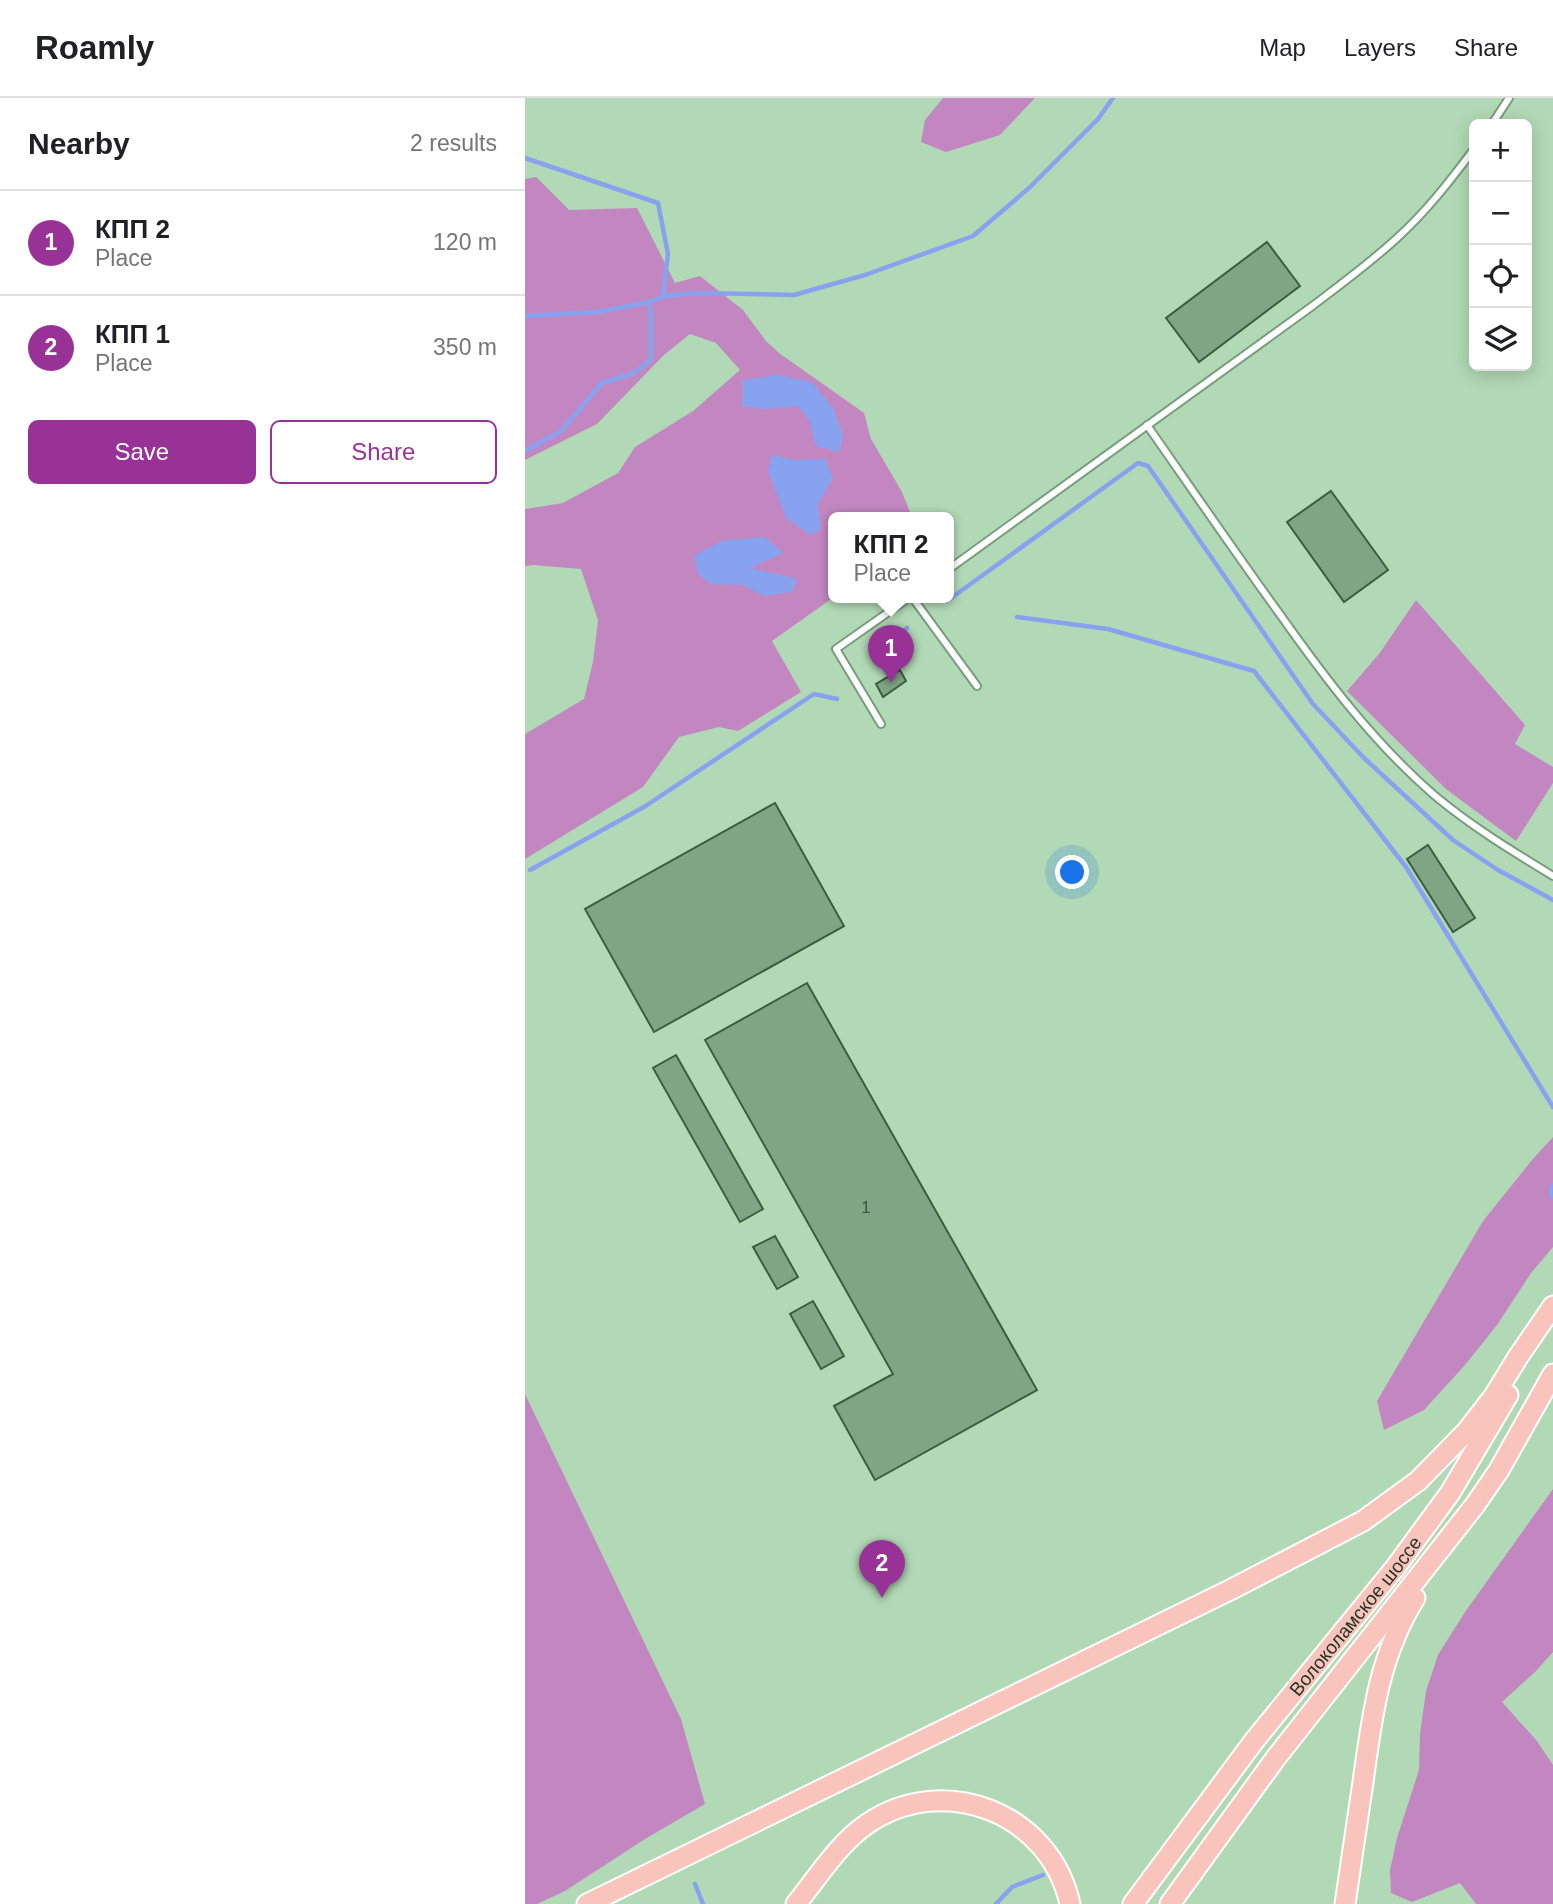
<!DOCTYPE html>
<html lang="en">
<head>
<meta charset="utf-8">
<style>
	body { margin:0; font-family:Arial,sans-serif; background:#f2f2f2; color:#202124 }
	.controls { position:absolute; right:21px; top:21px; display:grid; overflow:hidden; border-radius:10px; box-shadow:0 4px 18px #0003 }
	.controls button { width:63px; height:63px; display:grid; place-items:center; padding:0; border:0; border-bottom:2px solid #e0e0e0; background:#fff; color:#202124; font:35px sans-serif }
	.you { position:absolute; left:548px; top:775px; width:24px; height:24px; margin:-18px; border:5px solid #fff; border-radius:50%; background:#1a73e8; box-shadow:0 0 0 10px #1a73e833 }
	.badge { display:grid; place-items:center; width:46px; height:46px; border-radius:50%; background:#983297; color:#fff; font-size:23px; font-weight:700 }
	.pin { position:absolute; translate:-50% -58px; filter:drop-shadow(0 2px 4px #0008) }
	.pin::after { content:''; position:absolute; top:37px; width:24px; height:21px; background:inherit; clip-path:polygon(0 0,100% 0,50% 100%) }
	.popup { position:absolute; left:303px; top:414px; width:126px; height:91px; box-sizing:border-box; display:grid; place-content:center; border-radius:10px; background:#fff; filter:drop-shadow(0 2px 5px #0005); font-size:23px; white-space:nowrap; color:#757577 }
	.popup b { font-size:26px; color:#202124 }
	.popup::after { content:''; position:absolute; left:50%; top:100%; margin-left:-14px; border:14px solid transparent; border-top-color:#fff }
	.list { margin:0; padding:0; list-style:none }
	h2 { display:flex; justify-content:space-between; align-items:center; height:91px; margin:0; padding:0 28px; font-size:30px }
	h2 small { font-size:23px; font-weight:400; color:#757577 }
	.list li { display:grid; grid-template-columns:46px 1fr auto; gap:21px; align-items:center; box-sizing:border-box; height:105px; padding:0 28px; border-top:2px solid #e0e0e0 }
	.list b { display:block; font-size:26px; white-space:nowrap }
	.list p { margin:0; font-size:23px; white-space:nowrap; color:#757577 }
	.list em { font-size:23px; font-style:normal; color:#757577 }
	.actions { display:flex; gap:14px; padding:21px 28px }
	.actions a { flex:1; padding:16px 0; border:2px solid #983297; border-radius:10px; text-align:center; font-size:24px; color:#983297 }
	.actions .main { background:#983297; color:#fff }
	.icon { flex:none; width:38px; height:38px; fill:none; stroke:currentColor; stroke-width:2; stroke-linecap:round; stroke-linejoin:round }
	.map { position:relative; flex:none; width:1028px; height:1806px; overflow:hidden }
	header { display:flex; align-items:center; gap:42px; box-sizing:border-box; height:98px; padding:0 35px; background:#fff; border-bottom:2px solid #e0e0e0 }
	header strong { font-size:33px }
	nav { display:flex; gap:38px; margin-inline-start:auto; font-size:24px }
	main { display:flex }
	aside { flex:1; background:#fff }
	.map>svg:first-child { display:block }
	.green { fill:#c287c0 }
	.water { fill:#87a3f0 }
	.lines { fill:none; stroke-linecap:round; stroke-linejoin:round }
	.stream { stroke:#87a3f0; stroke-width:4.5 }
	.building { fill:#80a584; stroke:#3b5d40; stroke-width:2 }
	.lane-casing { stroke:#789d7d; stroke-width:10 }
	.primary-casing { stroke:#fff; stroke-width:23 }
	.lane { stroke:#fff; stroke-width:6 }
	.primary { stroke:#f8c4bc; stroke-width:19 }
	.labels { text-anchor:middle; stroke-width:5; stroke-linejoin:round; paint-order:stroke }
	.number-label { font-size:16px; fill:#3c503e }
	.street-label { font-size:19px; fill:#253427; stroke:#e0f4e2 }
</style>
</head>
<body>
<header>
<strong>Roamly</strong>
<nav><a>Map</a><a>Layers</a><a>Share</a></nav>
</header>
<main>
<aside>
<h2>Nearby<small>2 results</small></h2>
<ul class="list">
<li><span class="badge">1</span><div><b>КПП 2</b><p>Place</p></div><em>120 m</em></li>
<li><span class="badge">2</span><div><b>КПП 1</b><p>Place</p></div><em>350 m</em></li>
</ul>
<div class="actions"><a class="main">Save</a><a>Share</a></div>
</aside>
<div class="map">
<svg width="1028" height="1806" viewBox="0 0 1028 1806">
	<rect width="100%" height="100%" fill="#b2d9b6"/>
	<path class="green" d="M418,0H510L475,37L421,54L396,44L400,22Z
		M11,79L44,112L112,110L150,185L175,178L218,212L241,243L254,255L339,315L346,341L377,394L387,419H308L309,499L247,543L276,594L213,633L194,629L154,639L118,689L0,761V636L59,601L68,564L73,522L56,471L8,467L0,468V411L38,405L93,375L110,349L168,313L215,272L191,245L165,236L139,257L72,326L0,362V81Z
		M891,502L1000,627L990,646L1028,669V685L991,743L921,691L822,593L854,556Z
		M1028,1039V1149L1006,1175L972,1227L940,1267L899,1312L859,1332L852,1303L958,1123L1007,1062Z
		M0,1296L156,1621L180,1706L120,1741L40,1793L12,1806H0Z
		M1028,1391V1554L1011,1573L977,1604L1012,1643L1028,1667V1806H951L935,1785L887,1804L866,1795L865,1772L872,1740L894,1672L895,1636L901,1593L913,1557L940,1514Z"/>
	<path class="water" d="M252,277L287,284L308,310L318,338L314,354L291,348L284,322L273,308L242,311L217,309L218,282Z
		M247,357L269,362L300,361L308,380L293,406L296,431L286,437L261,420L243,373Z
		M240,439L258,455L225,470L272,481L267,494L239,498L218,487L186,486L173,476L169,458L197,443Z"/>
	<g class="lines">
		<path class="stream" d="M0,60L133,105L143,156L138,198
			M0,218L74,214L124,204
			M0,353L36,333L77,285L107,276L126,262V217L124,204L140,198L176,195L269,197L340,177L448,138L504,90L573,21L588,0
			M422,503L613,365L623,368L788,606L839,660L928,742L973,772L1028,802
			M492,519L583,531L729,573L881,769L1028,1009
			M360,572C356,547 364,544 382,530
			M5,772L119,709L289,596L312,601
			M1028,1087L1026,1094L1028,1099
			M170,1786L178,1806
			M471,1806L487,1789L518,1777"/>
	</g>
	<path class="building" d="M742,144L775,188L674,264L641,220Z
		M806,393L863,472L819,504L762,424Z
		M375,572L381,583L358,599L351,586Z
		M250,705L319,828L129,934L60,811Z
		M903,747L950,820L928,834L882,761Z
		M282,885L512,1292L350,1382L309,1308L368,1276L180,942Z
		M151,957L238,1111L215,1124L128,970Z
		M250,1138L273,1179L252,1191L228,1149Z
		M288,1203L319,1258L296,1271L265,1216Z"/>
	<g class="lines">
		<g class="lane-casing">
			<path id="lane" d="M967,26L984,0
				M622,327C666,390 709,453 754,515C800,580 848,644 909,697C946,728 987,753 1028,778
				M424,471L786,209C815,187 845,165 871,141C901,114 925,83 949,51
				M387,499L452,588
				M356,626L311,551L385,499"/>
		</g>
		<g class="primary-casing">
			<g id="primary">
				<path d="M62,1806L705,1492L838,1423L893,1383L941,1334L969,1298L993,1259L1028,1208"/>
				<path d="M271,1806C293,1779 313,1746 342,1726C419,1673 525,1715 545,1806"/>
				<path id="s1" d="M608,1806L729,1643L870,1470L925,1395L983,1297"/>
				<path d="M645,1806L750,1661L950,1407L974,1372L1028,1276"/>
				<path d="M820,1806C826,1765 832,1725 838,1684C847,1618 854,1558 890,1500"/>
			</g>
		</g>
		<use href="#lane" class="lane"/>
		<use href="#primary" class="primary"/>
	</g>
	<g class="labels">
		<g class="number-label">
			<text x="341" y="1115">1</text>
		</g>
		<g class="street-label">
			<text dy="7" stroke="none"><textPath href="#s1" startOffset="364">Волоколамское шоссе</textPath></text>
		</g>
	</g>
</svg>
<div class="controls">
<button>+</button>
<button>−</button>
<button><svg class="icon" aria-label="locate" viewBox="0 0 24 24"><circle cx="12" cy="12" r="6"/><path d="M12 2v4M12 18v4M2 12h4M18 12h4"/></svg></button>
<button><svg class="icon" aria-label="layers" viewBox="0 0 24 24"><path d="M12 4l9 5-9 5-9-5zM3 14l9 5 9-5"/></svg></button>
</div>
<div class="you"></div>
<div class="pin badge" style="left:366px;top:585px">1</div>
<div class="popup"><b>КПП 2</b>Place</div>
<div class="pin badge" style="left:357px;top:1500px">2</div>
</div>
</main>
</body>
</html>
